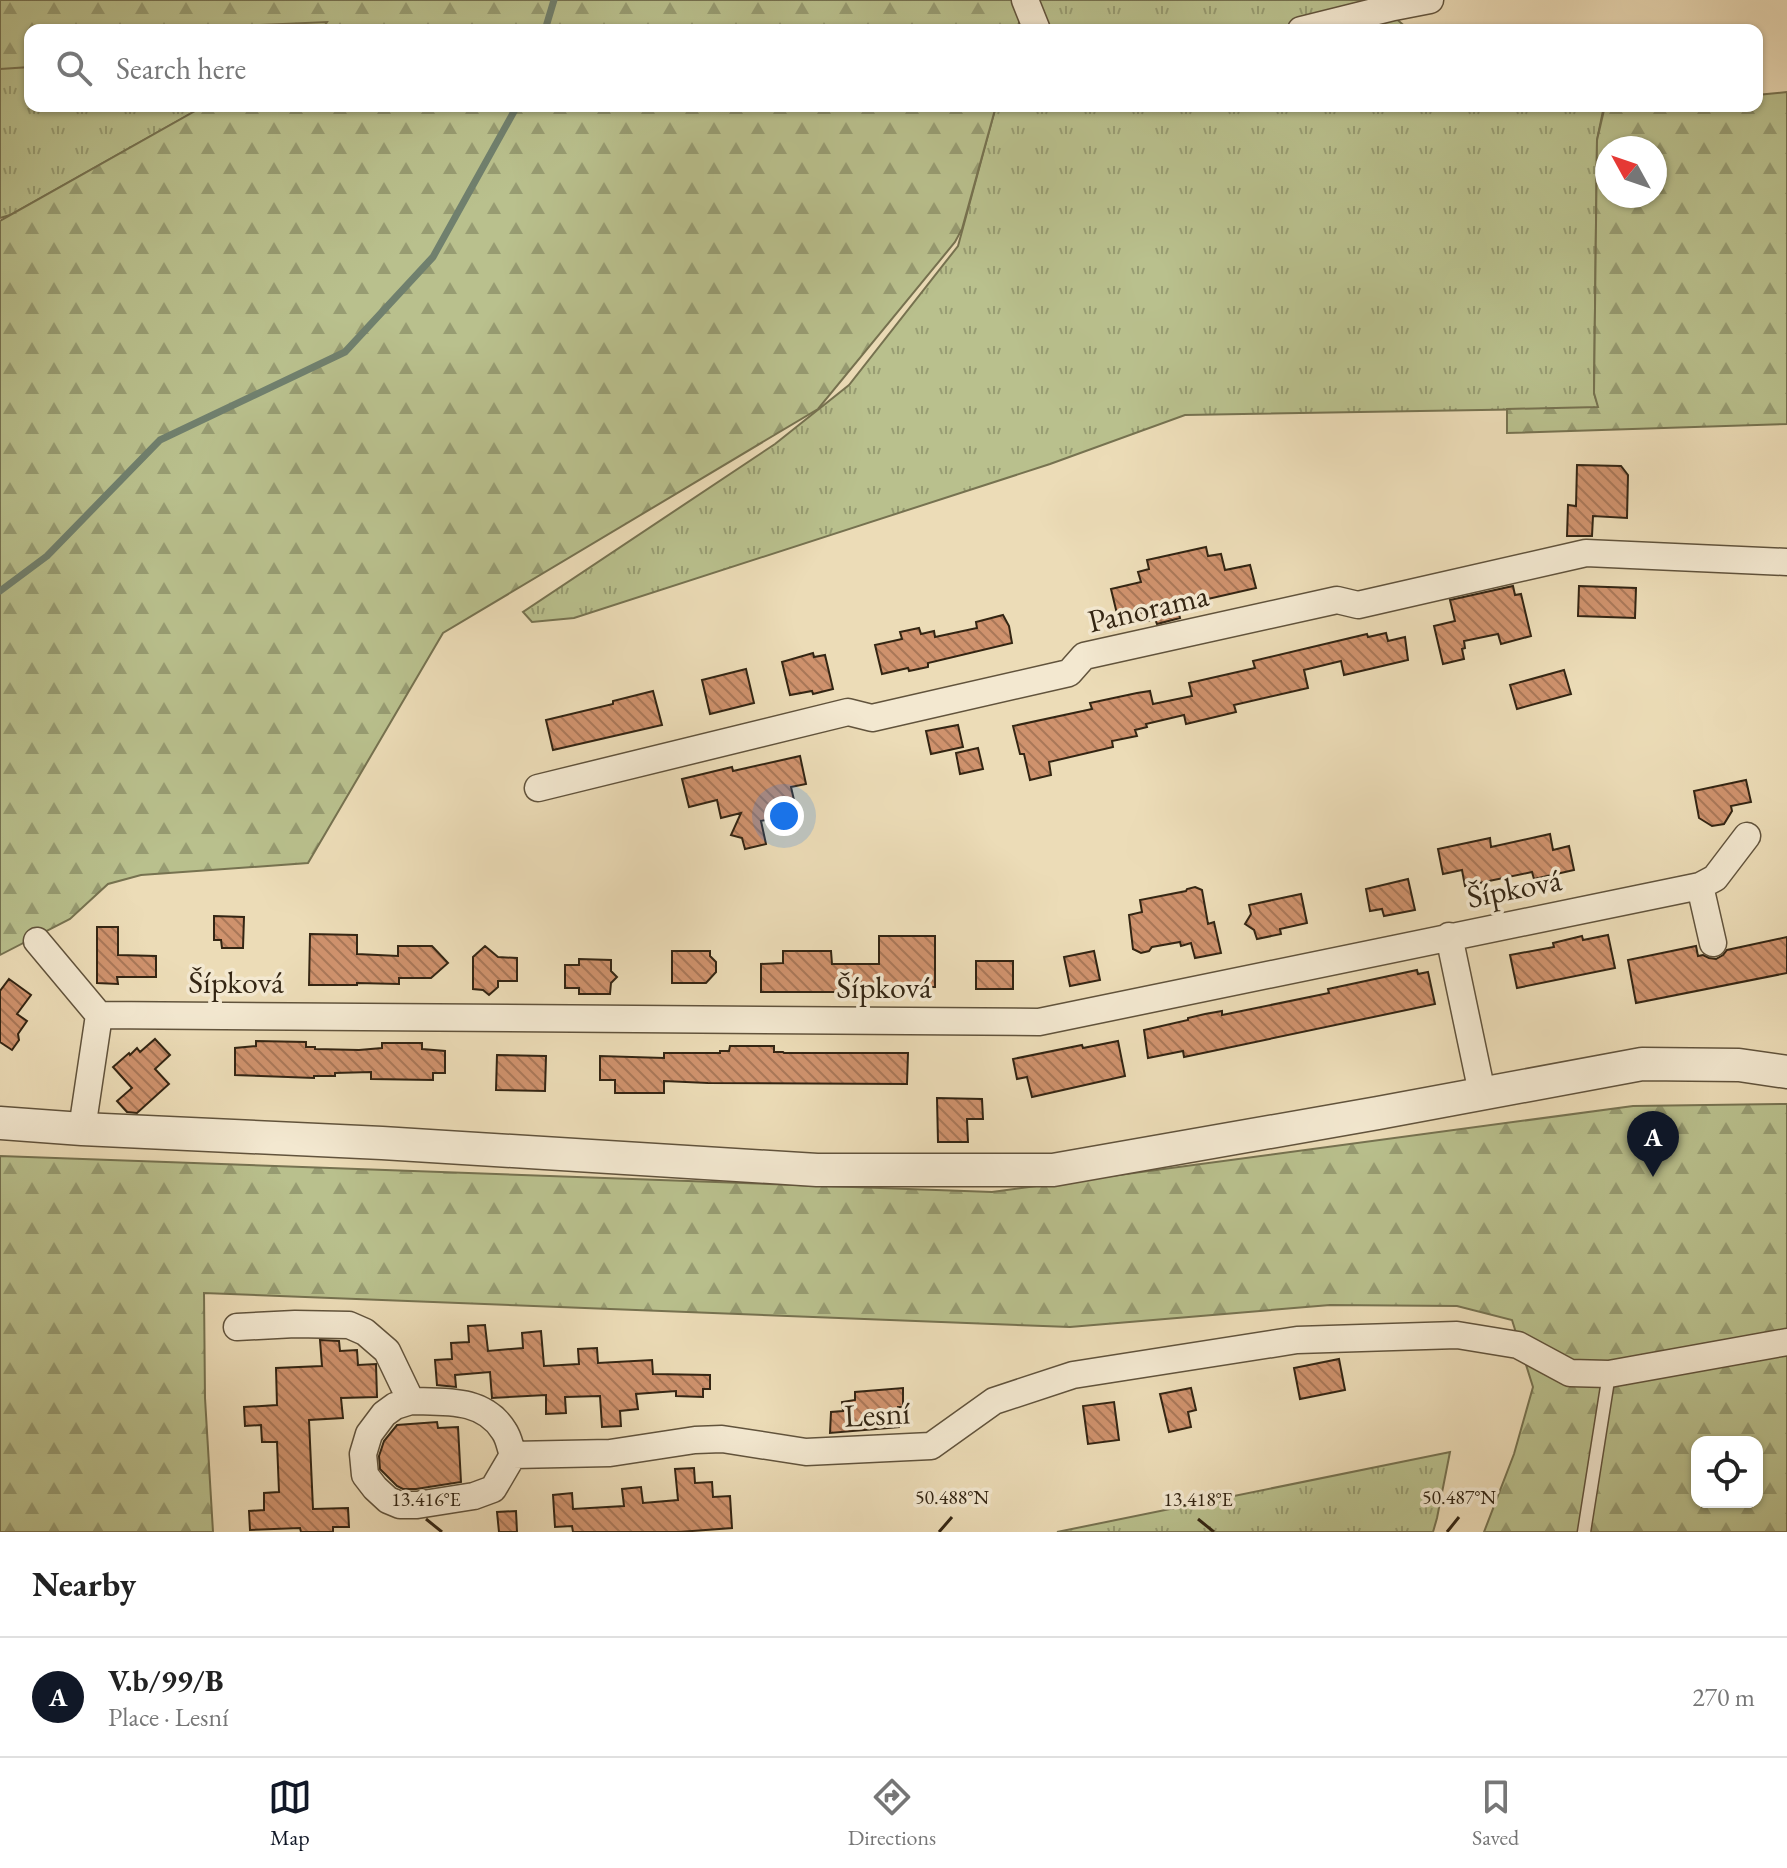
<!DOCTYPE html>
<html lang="en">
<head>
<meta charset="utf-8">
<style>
	body { margin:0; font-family:"EB Garamond",serif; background:#f2f2f2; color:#222 }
	.controls { position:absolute; right:24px; bottom:24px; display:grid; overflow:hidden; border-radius:16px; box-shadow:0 2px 6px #0004 }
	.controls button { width:72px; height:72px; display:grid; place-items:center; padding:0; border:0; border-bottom:2px solid #e0e0e0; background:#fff; color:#222; font:40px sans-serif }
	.compass { position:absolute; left:1595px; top:136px; width:72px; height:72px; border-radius:50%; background:#fff; box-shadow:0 2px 6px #0004; rotate:310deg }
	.you { position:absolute; left:784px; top:816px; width:28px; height:28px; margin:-20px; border:6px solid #fff; border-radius:50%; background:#1a73e8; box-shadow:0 0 0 12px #1a73e833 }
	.badge { display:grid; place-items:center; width:52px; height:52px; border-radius:50%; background:#111827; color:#fff; font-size:26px; font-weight:700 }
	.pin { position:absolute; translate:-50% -66px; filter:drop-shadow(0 2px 4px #0008) }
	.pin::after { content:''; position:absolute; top:42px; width:28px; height:24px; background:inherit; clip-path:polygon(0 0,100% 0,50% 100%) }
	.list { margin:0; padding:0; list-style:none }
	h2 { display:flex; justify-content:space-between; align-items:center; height:104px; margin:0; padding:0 32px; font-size:34px }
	h2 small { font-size:26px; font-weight:400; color:#767676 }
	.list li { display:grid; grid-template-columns:52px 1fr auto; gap:24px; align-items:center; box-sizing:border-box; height:120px; padding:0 32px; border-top:2px solid #e0e0e0 }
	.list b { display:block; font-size:30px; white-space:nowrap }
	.list p { margin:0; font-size:26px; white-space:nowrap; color:#767676 }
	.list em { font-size:26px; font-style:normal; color:#767676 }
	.icon { flex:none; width:44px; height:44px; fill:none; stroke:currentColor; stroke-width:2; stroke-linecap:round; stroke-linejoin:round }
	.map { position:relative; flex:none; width:1787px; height:1532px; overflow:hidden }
	.search { position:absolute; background:#fff; box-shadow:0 2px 6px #0004; left:24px; right:24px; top:24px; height:88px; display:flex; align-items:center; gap:20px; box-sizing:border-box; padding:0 28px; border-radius:16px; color:#767676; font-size:30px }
	.sheet { height:224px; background:#fff }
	nav { display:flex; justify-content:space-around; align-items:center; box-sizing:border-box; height:112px; border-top:2px solid #e0e0e0; background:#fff; font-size:22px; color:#767676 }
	nav a { display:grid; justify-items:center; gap:4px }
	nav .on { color:#111827 }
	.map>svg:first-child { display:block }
	.grass { fill:url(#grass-tufts); stroke:#767250; stroke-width:2 }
	.forest { fill:url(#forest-firs); stroke:#767250; stroke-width:2; fill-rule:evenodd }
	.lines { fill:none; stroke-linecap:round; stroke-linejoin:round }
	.stream { stroke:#70806e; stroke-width:7 }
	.building { fill:url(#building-back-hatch); stroke:#332513; stroke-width:2 }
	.service-casing { stroke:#61533c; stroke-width:15 }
	.minor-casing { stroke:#61533c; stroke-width:29 }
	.tertiary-casing { stroke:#61533c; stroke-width:35 }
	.service { stroke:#f3e8d0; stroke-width:12 }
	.minor { stroke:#f3e8d0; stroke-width:26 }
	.tertiary { stroke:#f3e8d0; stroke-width:32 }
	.ticks { fill:none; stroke:#332513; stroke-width:3 }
	.labels { text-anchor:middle; stroke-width:7; stroke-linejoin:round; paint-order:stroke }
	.street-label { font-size:32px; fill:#332513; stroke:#f3e8d0 }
	.ticks-label { font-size:20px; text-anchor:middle; fill:#332513; stroke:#f3e8d0; stroke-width:7; stroke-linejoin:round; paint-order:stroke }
</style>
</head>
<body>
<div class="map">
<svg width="1787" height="1532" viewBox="0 0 1787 1532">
	<defs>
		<pattern id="grass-tufts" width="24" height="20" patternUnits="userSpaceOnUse" patternTransform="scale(2)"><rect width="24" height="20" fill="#b9c08d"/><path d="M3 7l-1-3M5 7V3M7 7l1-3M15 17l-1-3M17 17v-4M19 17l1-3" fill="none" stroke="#979c72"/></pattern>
		<pattern id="forest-firs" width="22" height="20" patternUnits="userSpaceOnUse" patternTransform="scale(2)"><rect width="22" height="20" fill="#b9c08d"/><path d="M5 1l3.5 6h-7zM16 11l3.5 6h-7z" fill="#979c72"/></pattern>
		<pattern id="building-back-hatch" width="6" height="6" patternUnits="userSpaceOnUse" patternTransform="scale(2)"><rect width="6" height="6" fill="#cf926d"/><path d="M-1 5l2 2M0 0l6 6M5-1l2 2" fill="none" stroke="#a97758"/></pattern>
	</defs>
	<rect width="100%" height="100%" fill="#ecdcb7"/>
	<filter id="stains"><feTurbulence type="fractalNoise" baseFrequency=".0025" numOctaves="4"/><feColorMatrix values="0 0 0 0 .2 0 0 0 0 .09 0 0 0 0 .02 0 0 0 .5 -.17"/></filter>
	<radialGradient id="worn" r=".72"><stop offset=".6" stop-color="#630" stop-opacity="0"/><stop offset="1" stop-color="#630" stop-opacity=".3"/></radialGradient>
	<path class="grass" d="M0,0L328,22L322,30H30V106H204L10,215L0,218Z
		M1025,0H1375L1409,30H1017Z
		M996,106H1604L1597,140L1594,393L1599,408L1185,415L1050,464L574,618L532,622L523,612L775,444L849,385L958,246Z
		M1450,1452L1437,1518L1433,1532H1057Z"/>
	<path class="forest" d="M0,0H1025L1017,30H322L327,22L148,30H30V67L0,69Z
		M1787,92V424L1507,433V409L1598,407L1594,393L1597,140L1604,110L1647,106H1757V95ZM1655,148V196H1607V148Z
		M204,106H996L962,229L955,242L818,409L443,633L308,863L141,875L108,884L70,919L0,955V221Z
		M1787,1104V1532H1484L1514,1454L1533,1387L1512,1320L1457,1306L1330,1305L1070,1327L204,1293L205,1398L213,1532H0V1156L992,1192L1633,1106ZM1697,1442H1757V1502H1697Z"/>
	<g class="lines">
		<path class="stream" d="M545,30L554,0
			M0,591L47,556L160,440L345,352L433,257L517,106"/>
	</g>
	<path class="building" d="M1577,465L1621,466L1628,475L1627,518L1593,516L1592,536H1567L1568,505L1576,506Z
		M1206,547L1208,556L1221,554L1225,570L1250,565L1256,588L1177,606L1180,618L1157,624L1155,619L1147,621L1145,612L1118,618L1111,589L1141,582L1138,572L1149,569L1147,560Z
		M1513,586L1515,595L1521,594L1531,636L1501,644L1498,634L1464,641L1465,648L1462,649L1464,659L1443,664L1434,626L1455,621L1450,600Z
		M1579,586L1636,588L1635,618L1578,616Z
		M1003,615L1009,626L1012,643L928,663V667L909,671L908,668L882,674L875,645L902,639L900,632L919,628L921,634L934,631L935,637L977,628L976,622Z
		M1386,633L1388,641L1405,637L1408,660L1344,675L1341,661L1304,670L1308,688L1234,705L1236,712L1186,724L1184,715L1146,724L1147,727L1135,730L1137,736L1112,741L1113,747L1049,762L1051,775L1030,780L1024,754H1020L1013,726L1092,709L1090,703L1137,693L1150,691L1153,704L1192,696L1189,683L1255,668L1253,661L1367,634L1368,637Z
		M813,653L814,657L825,655L833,689L813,694L812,691L790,695L782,662Z
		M746,669L754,703L710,714L702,680Z
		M1564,670L1571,694L1517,709L1510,685Z
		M653,691L662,725L553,750L546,720L613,704V701Z
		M958,725L963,747L931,754L926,731Z
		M978,748L983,769L960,774L956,753Z
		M800,756L806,784L791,787L797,813L761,821L766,844L745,849L742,838L731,835L741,813L721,818L717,800L689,807L682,779L732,767L733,771Z
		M1746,780L1751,802L1731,806L1732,811L1724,824L1712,826L1699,818L1694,791Z
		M1550,834L1553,850L1569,846L1574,870L1534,879L1532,872L1465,886L1462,870L1443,874L1438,849L1490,838L1491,847Z
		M1408,879L1415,910L1384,916L1382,909L1370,911L1366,889Z
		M1195,887L1202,890L1208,924L1214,922L1221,953L1195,958L1191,943L1181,946L1180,942L1152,947L1149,951L1141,953L1133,949L1129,915L1142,912L1140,900L1186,891L1187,889Z
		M1301,894L1307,923L1280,929L1281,934L1257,939L1254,930L1245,924L1251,914L1249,905Z
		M214,916L244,917L243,948H222L221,940H214Z
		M97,927H118V955L156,956V977H117L118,984L97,983Z
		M310,934L357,935V954L398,956V946H432L448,963L431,978H399V984L357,983V985H309Z
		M1608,935L1615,968L1517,988L1510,955L1554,947L1553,943L1582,936L1583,940Z
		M879,936H935V987H853V992H761V964L783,963V951H831L832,964H879Z
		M1787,937V973L1636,1003L1628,960L1696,946L1698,956L1703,955L1709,958L1716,959L1723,955L1727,950Z
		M485,946L498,957L517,958V981H498V987L489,995L483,990L473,989V957Z
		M672,951H710V956L716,962V972L706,983H672Z
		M1094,951L1100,980L1070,986L1064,957Z
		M579,959L611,960V971L617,977L611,983L610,994H579V988H565V965H579Z
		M976,961H1013V989H976Z
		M1417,970L1418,974L1428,972L1435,1004L1184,1057L1183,1051L1148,1058L1144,1030L1188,1020V1018L1205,1014L1222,1011V1015L1329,993L1328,989Z
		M9,979L31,995L17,1014L27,1021L18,1034L19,1040L12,1050L0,1042V991Z
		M155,1039L170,1055L155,1069L169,1084L137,1113L127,1112L117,1101L132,1088L113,1067L129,1053L130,1055L137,1048L140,1052Z
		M256,1041L306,1042V1047H315V1049L359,1050L382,1048V1043H422V1049L445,1051V1073H433V1080L371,1079V1072L335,1073V1076H314V1078L235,1075V1048L256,1046Z
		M1118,1041L1125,1076L1032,1097L1027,1077L1017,1079L1013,1059L1082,1045L1083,1048Z
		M730,1046H774V1052H783L784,1053H908L907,1084L708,1083L664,1081V1093H615V1080H600V1056L664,1058V1053H720V1051H729Z
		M497,1055L546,1056L545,1091L496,1090Z
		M937,1098L982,1099L983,1119H967L968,1142H938Z
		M485,1325L488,1351L523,1348L522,1333L541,1331L544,1366L579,1364L578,1349L597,1348L598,1363L652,1360L653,1374L710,1375V1389H703V1397L676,1396V1391L636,1394L638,1409L620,1411L621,1426L602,1427L600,1396L565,1397L566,1413L546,1414V1395L492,1398L490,1372L455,1375L456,1387L437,1385L435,1360L452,1359L451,1343L469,1342L468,1326Z
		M320,1340L339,1341L340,1351L357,1350L358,1365L376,1364L377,1397L341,1398L343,1418L309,1420L313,1509L348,1508L349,1527H333V1532H301L300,1528L250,1530L249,1511L264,1510V1493L279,1492L277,1442H262L261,1425L245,1426L244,1407L277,1405L276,1368L322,1366Z
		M1339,1359L1345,1390L1300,1399L1294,1368Z
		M903,1388V1407H898L899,1427L830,1433L831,1412L843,1411L842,1402L855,1400V1392Z
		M1191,1388L1196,1410L1188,1412L1191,1427L1169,1432L1160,1394Z
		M1114,1402L1119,1440L1088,1444L1083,1406Z
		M437,1422L438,1428L458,1427L461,1482L416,1489H403L397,1486L380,1469L379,1456L384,1441L397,1425Z
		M694,1468L695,1483L712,1482L713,1497L730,1496L732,1528L679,1532H573L572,1526L555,1527L553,1495L572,1493L573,1509L624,1506L622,1489L641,1487L643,1503L678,1500L675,1469Z
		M516,1511L517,1532H499L497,1512Z"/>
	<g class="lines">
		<g class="service-casing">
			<path id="service" d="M1584,1532L1609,1374"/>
		</g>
		<g class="minor-casing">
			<path id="minor" d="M1025,0L1037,30
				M1301,30L1394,7L1430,0
				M538,788L848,712L872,718L1069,673L1084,656L1337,600L1358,605L1586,553L1787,562
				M1700,886L1713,943
				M1449,936L1482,1093
				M37,941L99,1015
				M82,1129L99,1015L1039,1022L1700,886L1715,878L1747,836
				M237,1327L295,1324L349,1325L365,1332L387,1351L411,1401C445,1402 484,1398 504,1431C509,1438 510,1447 513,1455L610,1453L695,1440L722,1439L806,1452L931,1446L994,1401L1073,1375L1297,1340L1457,1335L1518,1345L1570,1373L1609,1374L1787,1342
				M411,1401L395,1406L384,1414L369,1434L363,1454L365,1475L375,1488L388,1500L400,1505H417L474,1496L493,1489L513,1455"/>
		</g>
		<g class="tertiary-casing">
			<path id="tertiary" d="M0,1123L82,1129L382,1143L817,1170H1053L1378,1113L1642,1064L1739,1065L1787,1072"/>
		</g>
		<use href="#service" class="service"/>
		<use href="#minor" class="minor"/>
		<use href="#tertiary" class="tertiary"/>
	</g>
	<path class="ticks" d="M426,1519L442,1532M1198,1519L1214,1532M939,1532L952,1517M1447,1532L1459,1517"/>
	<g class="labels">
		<g class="street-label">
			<text transform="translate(1148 608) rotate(-13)" y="11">Panorama</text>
			<text transform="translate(1514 888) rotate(-11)" y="11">Šípková</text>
			<text x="236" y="993">Šípková</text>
			<text x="884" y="998">Šípková</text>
			<text transform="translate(877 1414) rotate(-3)" y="11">Lesní</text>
		</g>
	</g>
	<g class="ticks-label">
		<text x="952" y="1504">50.488°N</text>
		<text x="1459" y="1504">50.487°N</text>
		<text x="426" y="1506">13.416°E</text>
		<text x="1198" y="1506">13.418°E</text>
	</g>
	<rect width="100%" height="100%" filter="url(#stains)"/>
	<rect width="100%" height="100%" fill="url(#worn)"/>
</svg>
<div class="controls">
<button><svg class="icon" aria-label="locate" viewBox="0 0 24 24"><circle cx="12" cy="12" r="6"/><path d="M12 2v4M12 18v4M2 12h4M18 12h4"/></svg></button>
</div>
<svg class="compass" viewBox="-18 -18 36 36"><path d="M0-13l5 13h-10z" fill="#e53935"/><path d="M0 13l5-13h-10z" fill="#767676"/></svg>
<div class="you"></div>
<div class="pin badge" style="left:1653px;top:1177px">A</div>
<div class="search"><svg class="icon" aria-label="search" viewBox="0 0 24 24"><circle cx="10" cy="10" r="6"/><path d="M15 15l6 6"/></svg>Search here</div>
</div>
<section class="sheet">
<h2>Nearby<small></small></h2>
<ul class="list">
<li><span class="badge">A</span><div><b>V.b/99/B</b><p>Place · Lesní</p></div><em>270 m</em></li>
</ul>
</section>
<nav>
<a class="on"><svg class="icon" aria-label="map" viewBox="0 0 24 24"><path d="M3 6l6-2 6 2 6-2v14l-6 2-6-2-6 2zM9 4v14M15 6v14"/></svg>Map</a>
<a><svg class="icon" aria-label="directions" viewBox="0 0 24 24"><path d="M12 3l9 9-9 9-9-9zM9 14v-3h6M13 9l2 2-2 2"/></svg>Directions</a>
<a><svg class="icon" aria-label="saved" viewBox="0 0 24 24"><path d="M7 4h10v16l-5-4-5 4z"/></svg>Saved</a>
</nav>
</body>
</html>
